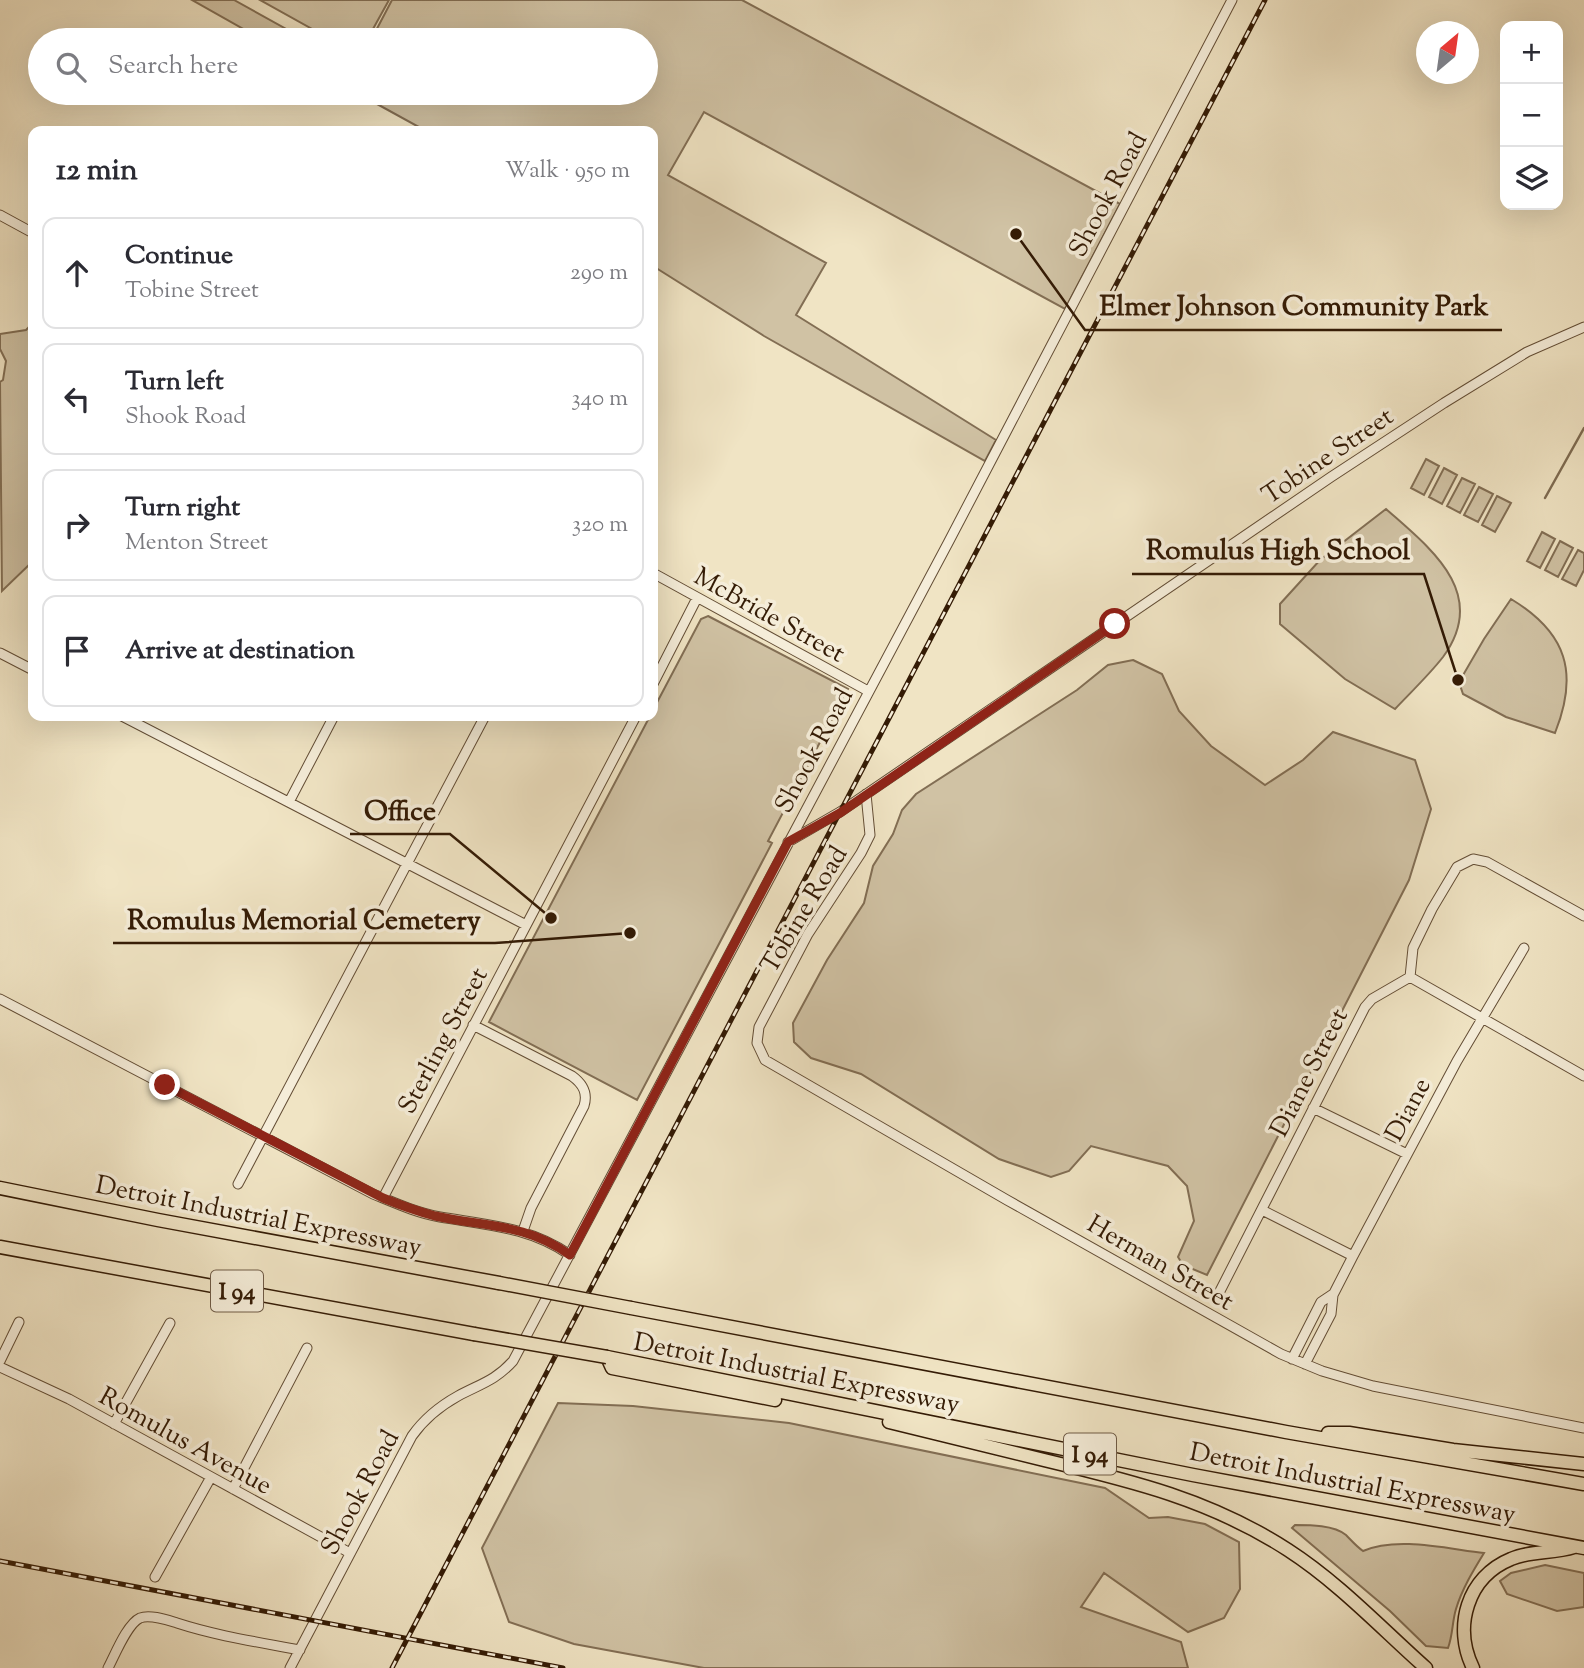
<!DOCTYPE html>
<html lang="en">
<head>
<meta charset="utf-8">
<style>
	body { margin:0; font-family:"Sorts Mill Goudy",serif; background:#f2f2f3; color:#2b2b33 }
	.controls { position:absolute; right:21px; top:21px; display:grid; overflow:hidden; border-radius:14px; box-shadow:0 7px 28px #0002 }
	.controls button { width:63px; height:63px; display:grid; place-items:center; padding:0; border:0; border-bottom:2px solid #e1e1e2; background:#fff; color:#2b2b33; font:35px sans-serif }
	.compass { position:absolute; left:1416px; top:21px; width:63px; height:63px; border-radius:50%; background:#fff; box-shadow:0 7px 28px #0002; rotate:29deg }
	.stop { position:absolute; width:21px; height:21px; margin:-16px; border:5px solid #8f2418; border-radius:50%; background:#fff }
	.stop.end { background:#8f2418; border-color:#fff; box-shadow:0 2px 7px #0008 }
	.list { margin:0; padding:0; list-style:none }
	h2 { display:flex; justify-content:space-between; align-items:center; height:91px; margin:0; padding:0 28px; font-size:30px }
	h2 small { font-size:23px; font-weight:400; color:#7c7c81 }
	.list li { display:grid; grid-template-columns:46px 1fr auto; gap:21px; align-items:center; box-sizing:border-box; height:112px; margin:0 14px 14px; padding:0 14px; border:2px solid #e1e1e2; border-radius:14px }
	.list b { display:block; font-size:26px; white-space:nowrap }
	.list p { margin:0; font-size:23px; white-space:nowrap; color:#7c7c81 }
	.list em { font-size:23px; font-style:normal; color:#7c7c81 }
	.icon { flex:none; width:38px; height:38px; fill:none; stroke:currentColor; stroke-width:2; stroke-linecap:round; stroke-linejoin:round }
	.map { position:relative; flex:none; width:1584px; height:1668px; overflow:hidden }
	.search { position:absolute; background:#fff; box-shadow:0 7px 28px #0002; left:28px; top:28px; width:630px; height:77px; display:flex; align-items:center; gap:18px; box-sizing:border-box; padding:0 24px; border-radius:38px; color:#7c7c81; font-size:26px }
	.panel { position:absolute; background:#fff; box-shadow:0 7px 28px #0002; left:28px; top:126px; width:630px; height:595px; border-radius:14px }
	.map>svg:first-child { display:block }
	.green { fill:#d0c2a4; stroke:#826e54; stroke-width:2 }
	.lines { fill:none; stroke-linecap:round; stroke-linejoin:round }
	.stream { stroke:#7e6b51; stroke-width:2.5 }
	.minor-casing { stroke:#634d35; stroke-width:11 }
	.highway-casing { stroke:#341b05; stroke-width:15 }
	.minor { stroke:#f5edd9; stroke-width:9 }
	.highway { stroke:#f0e4c4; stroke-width:12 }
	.rail-casing { stroke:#341b05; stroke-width:5 }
	.rail { stroke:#f5edd9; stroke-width:2.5; stroke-dasharray:8; stroke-linecap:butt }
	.highway-bridge-casing { stroke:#341b05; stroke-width:15; stroke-linecap:butt }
	.highway-bridge { stroke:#f0e4c4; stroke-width:12 }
	.route { stroke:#8f2418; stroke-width:9 }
	.labels { text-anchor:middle; stroke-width:7; stroke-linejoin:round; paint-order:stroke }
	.shield { fill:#f5edd9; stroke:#6e5a45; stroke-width:2 }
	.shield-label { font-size:24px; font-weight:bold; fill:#341b05 }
	.street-label { font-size:26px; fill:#341b05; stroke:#f5edd9 }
	.leader { fill:none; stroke:#341b05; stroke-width:2.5 }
	.callout-dot { fill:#341b05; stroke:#f5edd9; stroke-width:2.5 }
	.callout-label { font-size:28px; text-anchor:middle; font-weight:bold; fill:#341b05; stroke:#f5edd9; stroke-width:7; stroke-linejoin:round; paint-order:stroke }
</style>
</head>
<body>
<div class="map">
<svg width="1584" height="1668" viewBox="0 0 1584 1668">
	<rect width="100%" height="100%" fill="#f0e4c4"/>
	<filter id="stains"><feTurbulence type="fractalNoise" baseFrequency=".00286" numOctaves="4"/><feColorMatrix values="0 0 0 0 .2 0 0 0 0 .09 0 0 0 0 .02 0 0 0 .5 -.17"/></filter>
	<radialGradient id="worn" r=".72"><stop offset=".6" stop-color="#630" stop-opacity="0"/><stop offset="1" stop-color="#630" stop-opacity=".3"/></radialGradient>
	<path class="green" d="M192,0H234L306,40H263Z
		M260,0H389L368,38L332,40Z
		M392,0H742L1120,204L1065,309L704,112L668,175L826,263L796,315L996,440L985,461L764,336L653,266V131H426L357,93H646V40H371Z
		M33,323V561L2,591L0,382L3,380L6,361L0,349V334L26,330Z
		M1426,459L1439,466L1424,495L1411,488Z
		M1444,468L1457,475L1442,504L1429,497Z
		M1462,478L1475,484L1460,513L1447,506Z
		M1479,487L1493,494L1478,522L1464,515Z
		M1497,496L1511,503L1495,532L1482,525Z
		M1386,509C1430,548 1490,593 1443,657C1429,675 1411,692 1395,709L1345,679L1280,624V604L1320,560Z
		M1542,532L1555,539L1540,568L1527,561Z
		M1560,541L1573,548L1558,577L1545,570Z
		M1578,550L1584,553V570L1576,586L1562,579Z
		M1511,599C1567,633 1579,673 1555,733L1506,717L1463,694L1459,682L1484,639Z
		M708,616L848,689L768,841L772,843L637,1100L489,1022L650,716H653V710L701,619Z
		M1133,660L1162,674L1179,711L1211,746L1265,785L1303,760L1333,732L1415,760L1431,809L1409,880L1207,1275L1183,1265L1178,1257L1194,1221L1187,1186L1168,1166L1091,1146L1069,1171L1051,1177L999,1159L861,1074L811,1058L794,1042L793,1023L827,960L864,903L873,866L893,834L902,810L916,794L1077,690L1108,665Z
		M558,1403L633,1406L789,1423L1105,1488L1149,1518L1168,1517L1205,1524L1239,1542L1240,1589L1224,1618L1188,1632L1104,1573L1081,1607L1181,1642L1188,1668H704L574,1644L509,1622L482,1548Z
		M1295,1525C1310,1525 1334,1525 1346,1535C1352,1541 1356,1546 1363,1551C1397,1536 1448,1549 1484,1553C1473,1571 1462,1589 1456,1609C1452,1622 1453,1635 1448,1648L1426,1646L1390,1611L1292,1528Z
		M1545,1565L1584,1573V1607L1557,1611L1507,1594L1500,1581L1511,1573Z"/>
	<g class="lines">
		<path class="stream" d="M1545,498L1584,428"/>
		<g class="minor-casing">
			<path id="minor" d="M0,215L33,233
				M653,573L868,691
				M0,653L33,670
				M653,684L697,598
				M122,716L526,925
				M866,794L870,835L861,853L808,934L759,1027L757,1043L765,1060L1007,1200L1281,1354L1322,1371L1373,1386L1584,1428
				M289,802L334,716
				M788,842L840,812L1331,477L1444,403L1527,352L1584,327
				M1410,977L1584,1076
				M0,999L373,1194C395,1203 417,1213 440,1217C487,1225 530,1227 570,1255
				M473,1025L572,1076C583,1084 588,1093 584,1106L531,1208L523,1231
				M1313,1108L1407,1154
				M238,1184L485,716
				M383,1198L636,716
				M1262,1210L1353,1256
				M1220,1291L1365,1007L1372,999L1410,977L1413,948L1432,909L1457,867L1473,859L1487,862L1584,916
				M1292,1359L1321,1302L1333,1294
				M0,1361L19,1322
				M1305,1364L1331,1314L1333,1295L1353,1256L1457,1061L1524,948
				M0,1367L69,1399L350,1553
				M114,1424L170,1323
				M233,1489L307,1348
				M155,1577L211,1477
				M108,1668C115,1655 127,1624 140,1618C150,1614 167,1620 177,1623C217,1636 258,1642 300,1650
				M290,1668L412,1436C424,1419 440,1406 458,1396C480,1384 495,1381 513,1361L948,543L1232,0"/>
		</g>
		<g class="highway-casing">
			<path id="highway" d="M0,1188L158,1220L499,1283
				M0,1247L474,1334
				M631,1308L1286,1432L1584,1484
				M607,1357L1193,1475L1584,1548
				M607,1357L612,1368L775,1400
				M889,1422C941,1435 993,1448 1044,1460C1132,1481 1211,1500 1288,1550C1339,1583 1381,1628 1426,1668
				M1328,1433H1349L1453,1450L1584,1464
				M1473,1668C1453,1627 1467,1577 1511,1559C1531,1550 1553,1554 1574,1547"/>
		</g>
		<use href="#minor" class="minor"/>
		<use href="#highway" class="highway"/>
		<g class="rail-casing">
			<path id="rail" d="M0,1561L563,1668
				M392,1668L1265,0"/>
		</g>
		<use href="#rail" class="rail"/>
		<g class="highway-bridge-casing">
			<path id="highway-bridge" d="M499,1283L631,1308
				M474,1334L607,1357"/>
		</g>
		<use href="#highway-bridge" class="highway-bridge"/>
	</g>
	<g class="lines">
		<path class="route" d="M165,1085L383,1198C400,1205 417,1211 435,1216C485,1227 525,1223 570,1255L788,842L840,813L1115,624"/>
	</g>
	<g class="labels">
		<g class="shield">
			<rect x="211" y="1270.5" width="52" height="41" rx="5"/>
			<rect x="1064" y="1433.5" width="52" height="41" rx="5"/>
		</g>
		<g class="shield-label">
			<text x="237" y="1299">I 94</text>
			<text x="1090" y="1462">I 94</text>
		</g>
		<g class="street-label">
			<text transform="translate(1107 194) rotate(-62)" y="9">Shook Road</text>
			<text transform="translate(1327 455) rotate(-34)" y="9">Tobine Street</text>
			<text transform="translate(770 614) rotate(29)" y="9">McBride Street</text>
			<text transform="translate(813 750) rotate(-62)" y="9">Shook Road</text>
			<text transform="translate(803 909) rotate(-59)" y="9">Tobine Road</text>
			<text transform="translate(442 1040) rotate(-62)" y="9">Sterling Street</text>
			<text transform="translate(1308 1072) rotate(-63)" y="9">Diane Street</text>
			<text transform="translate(1407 1109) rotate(-62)" y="9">Diane</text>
			<text transform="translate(259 1215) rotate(11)" y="9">Detroit Industrial Expressway</text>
			<text transform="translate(1161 1262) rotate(30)" y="9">Herman Street</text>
			<text transform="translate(797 1372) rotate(11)" y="9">Detroit Industrial Expressway</text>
			<text transform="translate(186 1440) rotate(29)" y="9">Romulus Avenue</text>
			<text transform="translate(1353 1482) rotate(11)" y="9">Detroit Industrial Expressway</text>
			<text transform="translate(359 1492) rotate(-62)" y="9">Shook Road</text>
		</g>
	</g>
	<path class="leader" d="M1016 234L1085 330H1502M1458 680L1424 574H1132M551 918L450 834H350M630 933L495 943H113"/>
	<g class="callout-dot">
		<circle cx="1016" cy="234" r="7"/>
		<circle cx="1458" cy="680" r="7"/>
		<circle cx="551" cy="918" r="7"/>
		<circle cx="630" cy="933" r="7"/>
	</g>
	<g class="callout-label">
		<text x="1294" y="315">Elmer Johnson Community Park</text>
		<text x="1278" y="559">Romulus High School</text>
		<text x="400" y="820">Office</text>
		<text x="304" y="929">Romulus Memorial Cemetery</text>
	</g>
	<rect width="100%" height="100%" filter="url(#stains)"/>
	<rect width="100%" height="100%" fill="url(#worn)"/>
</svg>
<div class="controls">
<button>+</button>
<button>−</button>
<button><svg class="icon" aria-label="layers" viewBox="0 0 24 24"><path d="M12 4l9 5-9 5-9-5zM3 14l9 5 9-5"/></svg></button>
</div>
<svg class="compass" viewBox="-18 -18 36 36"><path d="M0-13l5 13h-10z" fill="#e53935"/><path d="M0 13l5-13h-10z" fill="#7c7c81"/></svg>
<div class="stop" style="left:1115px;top:624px"></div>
<div class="stop end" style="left:165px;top:1085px"></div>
<div class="search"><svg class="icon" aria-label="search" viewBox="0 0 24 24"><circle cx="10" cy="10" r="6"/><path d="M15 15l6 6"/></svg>Search here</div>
<section class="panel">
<h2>12 min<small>Walk · 950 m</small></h2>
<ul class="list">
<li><svg class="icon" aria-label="ahead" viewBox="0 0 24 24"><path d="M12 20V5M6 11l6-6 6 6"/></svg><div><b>Continue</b><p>Tobine Street</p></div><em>290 m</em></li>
<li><svg class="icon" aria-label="left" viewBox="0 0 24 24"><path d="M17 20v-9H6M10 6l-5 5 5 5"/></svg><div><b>Turn left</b><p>Shook Road</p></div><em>340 m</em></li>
<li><svg class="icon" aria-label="right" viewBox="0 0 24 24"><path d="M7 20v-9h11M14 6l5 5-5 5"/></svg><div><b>Turn right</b><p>Menton Street</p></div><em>320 m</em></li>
<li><svg class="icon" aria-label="arrive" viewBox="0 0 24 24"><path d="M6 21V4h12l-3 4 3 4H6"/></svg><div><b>Arrive at destination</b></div></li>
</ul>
</section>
</div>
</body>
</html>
